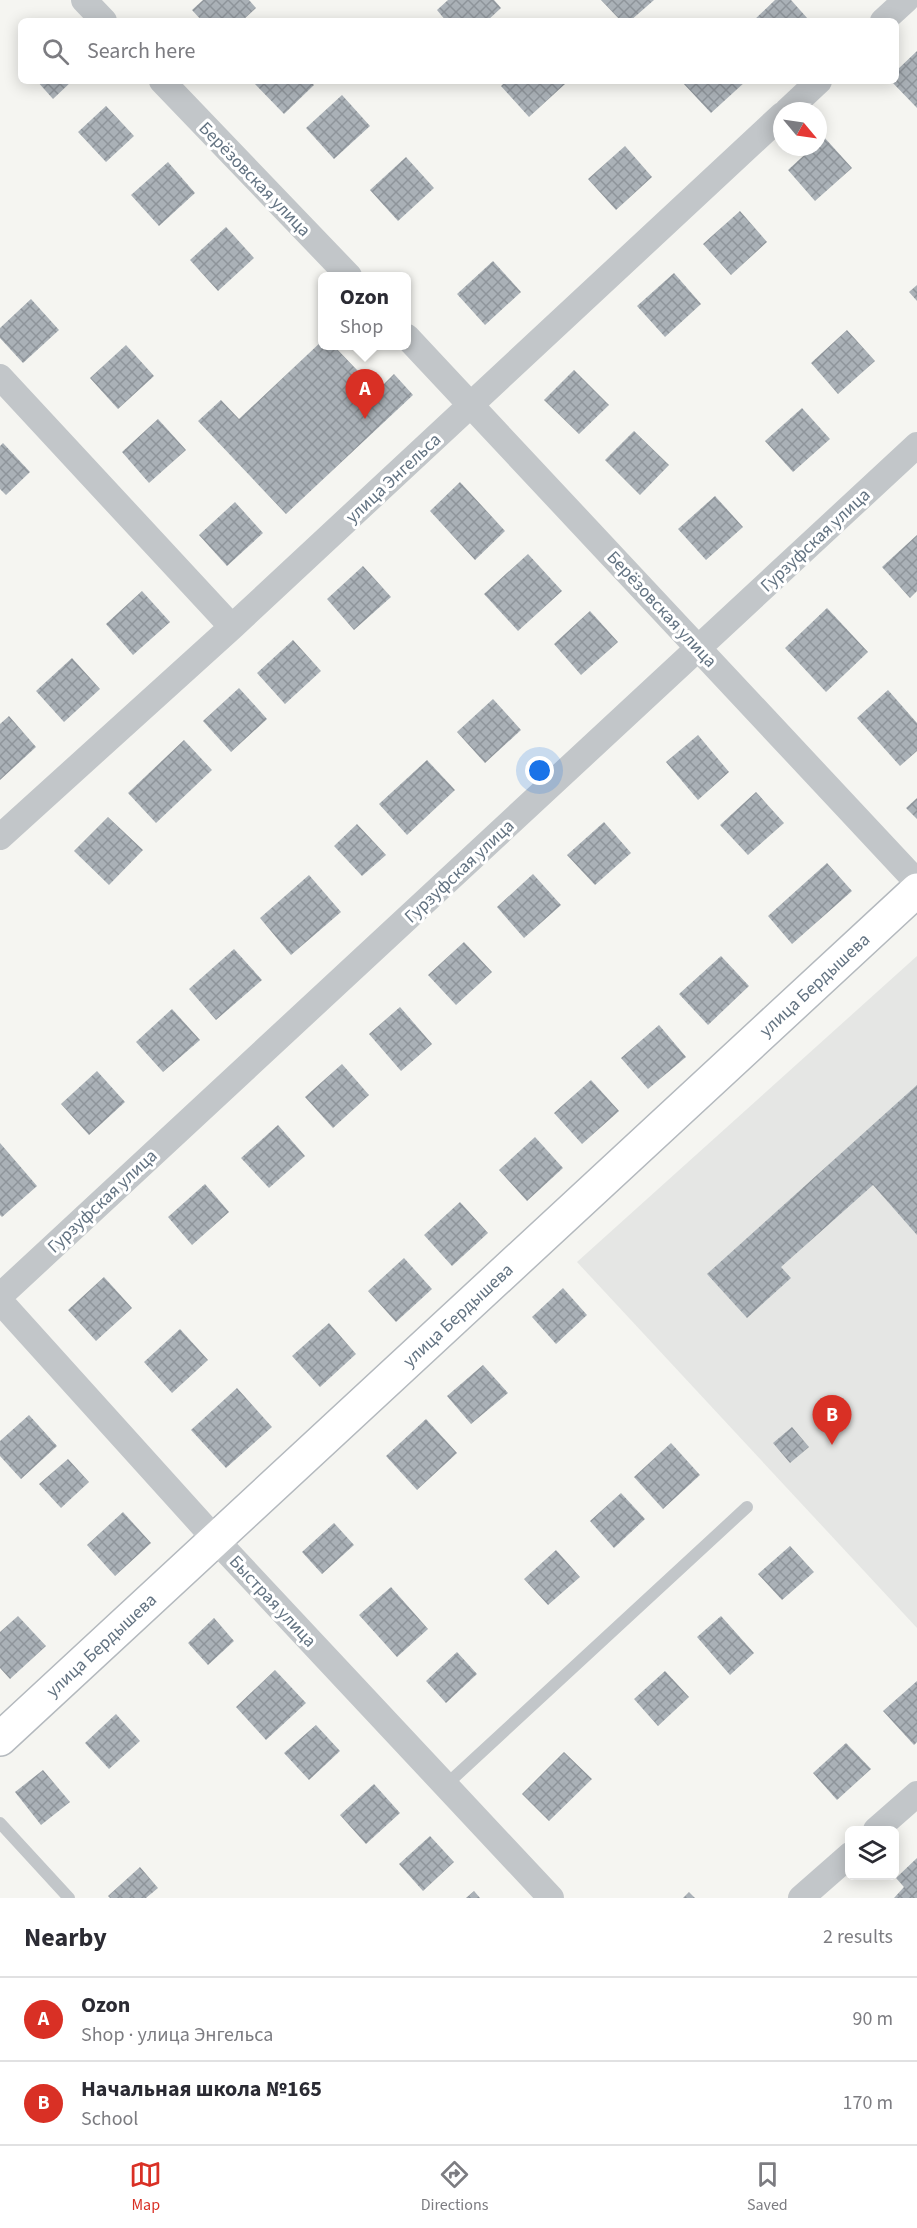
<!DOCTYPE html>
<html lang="en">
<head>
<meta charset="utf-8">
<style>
	body { margin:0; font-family:"Source Sans 3",sans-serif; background:#f2f2f3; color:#2b2b33 }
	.controls { position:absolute; right:18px; bottom:18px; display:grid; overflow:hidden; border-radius:9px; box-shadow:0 3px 15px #0003 }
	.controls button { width:54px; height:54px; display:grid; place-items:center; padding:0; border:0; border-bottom:2px solid #e1e1e2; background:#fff; color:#2b2b33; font:30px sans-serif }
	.compass { position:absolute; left:773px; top:102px; width:54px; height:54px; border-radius:50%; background:#fff; box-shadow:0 3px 15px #0003; rotate:119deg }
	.you { position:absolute; left:540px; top:771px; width:21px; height:21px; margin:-15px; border:4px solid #fff; border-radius:50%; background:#1a73e8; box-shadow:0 0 0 9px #1a73e833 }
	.badge { display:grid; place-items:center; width:39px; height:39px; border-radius:50%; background:#d93025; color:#fff; font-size:20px; font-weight:700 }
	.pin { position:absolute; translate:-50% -50px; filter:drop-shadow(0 2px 3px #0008) }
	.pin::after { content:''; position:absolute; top:32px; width:21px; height:18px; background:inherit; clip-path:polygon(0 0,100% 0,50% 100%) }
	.popup { position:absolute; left:318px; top:272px; width:93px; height:78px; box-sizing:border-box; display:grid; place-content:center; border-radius:9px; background:#fff; filter:drop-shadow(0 2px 4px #0005); font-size:20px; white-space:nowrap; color:#7c7c81 }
	.popup b { font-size:22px; color:#2b2b33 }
	.popup::after { content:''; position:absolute; left:50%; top:100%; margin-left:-12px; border:12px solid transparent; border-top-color:#fff }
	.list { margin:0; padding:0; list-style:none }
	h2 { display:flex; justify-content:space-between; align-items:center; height:78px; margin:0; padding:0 24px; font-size:26px }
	h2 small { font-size:20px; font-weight:400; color:#7c7c81 }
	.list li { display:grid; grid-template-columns:39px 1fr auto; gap:18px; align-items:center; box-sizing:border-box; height:84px; padding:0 24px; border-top:2px solid #e1e1e2 }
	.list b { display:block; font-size:22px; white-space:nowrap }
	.list p { margin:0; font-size:20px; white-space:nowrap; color:#7c7c81 }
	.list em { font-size:20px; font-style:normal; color:#7c7c81 }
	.icon { flex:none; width:33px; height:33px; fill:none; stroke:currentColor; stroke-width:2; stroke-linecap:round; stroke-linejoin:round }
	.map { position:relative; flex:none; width:917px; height:1898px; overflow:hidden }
	.search { position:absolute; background:#fff; box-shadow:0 3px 15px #0003; left:18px; right:18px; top:18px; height:66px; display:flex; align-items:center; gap:15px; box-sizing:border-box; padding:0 21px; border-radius:9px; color:#7c7c81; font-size:22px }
	.sheet { height:246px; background:#fff }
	nav { display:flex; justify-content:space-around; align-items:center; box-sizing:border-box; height:84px; border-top:2px solid #e1e1e2; background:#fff; font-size:16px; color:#7c7c81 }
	nav a { display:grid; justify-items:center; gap:3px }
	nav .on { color:#d93025 }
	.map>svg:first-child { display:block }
	.built { fill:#e5e6e4 }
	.building { fill:url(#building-cross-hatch) }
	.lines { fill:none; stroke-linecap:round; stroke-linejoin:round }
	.secondary-casing { stroke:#b4b9be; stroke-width:36 }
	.lane { stroke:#c2c6c9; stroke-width:12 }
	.street { stroke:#c2c6c9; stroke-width:26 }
	.secondary { stroke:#fff; stroke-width:33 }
	.labels { text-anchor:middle; stroke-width:6; stroke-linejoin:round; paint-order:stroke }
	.street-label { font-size:18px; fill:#637382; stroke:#fff }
</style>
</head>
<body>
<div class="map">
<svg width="917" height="1898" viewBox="0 0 917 1898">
	<defs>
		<pattern id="building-cross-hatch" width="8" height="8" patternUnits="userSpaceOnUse" patternTransform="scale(1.5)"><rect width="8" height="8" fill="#aab1b7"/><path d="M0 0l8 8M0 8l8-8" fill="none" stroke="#8e949a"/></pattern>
	</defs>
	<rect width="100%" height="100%" fill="#f5f5f1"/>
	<path class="built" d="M917,956V1628L577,1262Z"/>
	<path class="building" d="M203,0H249L256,8L242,21H202L192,10Z
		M448,0H494L501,8L487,21H446L437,10Z
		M601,0H654L630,21H621Z
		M775,0H791L808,19L806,21H753Z
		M917,51V108L891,81H896V71Z
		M37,81H72L53,99Z
		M252,81H310L314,85L284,114Z
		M506,81H563L565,84L529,117L501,86Z
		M685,81H746L711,113L683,83Z
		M342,95L370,126L334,159L306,128Z
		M106,106L134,136L106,162L78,132Z
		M824,137L852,168L815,201L788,170L813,147H818V142Z
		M625,146L652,177L616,210L588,179Z
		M406,157L434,188L398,221L370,190Z
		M168,162L195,193L159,226L131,195Z
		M740,211L767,242L731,275L703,244Z
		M226,227L254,258L218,291L190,260Z
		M493,261L521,292L485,325L457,294Z
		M674,273L701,304L665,337L637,306Z
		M917,285V301L909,292Z
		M31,299L59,330L23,363L0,338V328Z
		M847,330L875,361L838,394L811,363Z
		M323,340V346H334L377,391L394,374L413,395L286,514L198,421L221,400L239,419Z
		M126,345L154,376L118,409L90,378Z
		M574,370L609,405L579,434L544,400Z
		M802,408L830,439L793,472L765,441Z
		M158,419L186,450L149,483L122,452Z
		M634,431L669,465L640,495L605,460Z
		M3,443L30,472L6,495L0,489V446Z
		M460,482L505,531L475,560L430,511Z
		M715,496L743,527L706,560L678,529Z
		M235,502L263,533L227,566L199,535Z
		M917,535V591L910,598L882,567Z
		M528,554L562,591L518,631L484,594Z
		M363,566L391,597L354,630L327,599Z
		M142,591L170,622L133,655L106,624Z
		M827,608L868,652L826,692L785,648Z
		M590,611L618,642L581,675L554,644Z
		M293,640L321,671L285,704L257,673Z
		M72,658L100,689L64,722L36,691Z
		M239,688L267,719L231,752L203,721Z
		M888,690L917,723V751L900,766L857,718Z
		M493,699L521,730L485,763L457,732Z
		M9,716L36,747L0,780V724Z
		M698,735L729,772L698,800L666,762Z
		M184,740L212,770L156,823L128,793Z
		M427,760L455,790L407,835L379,804Z
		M756,792L784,823L748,855L720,825Z
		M917,798V819L906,808Z
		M108,817L143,850L109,885L74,851Z
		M604,822L631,853L595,885L567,855Z
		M357,824L386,855L362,876L334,846Z
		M827,863L852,891L792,944L768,916Z
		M533,874L561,905L524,938L497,907Z
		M309,875L341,912L291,955L260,918Z
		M464,942L492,972L456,1005L428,975Z
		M234,949L262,980L216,1020L189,989Z
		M721,956L749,986L708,1025L679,994Z
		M400,1007L432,1044L401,1071L369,1034Z
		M172,1009L200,1040L163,1072L136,1042Z
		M659,1025L686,1057L648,1089L621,1058Z
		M342,1064L369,1095L333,1128L305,1097Z
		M97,1071L125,1102L89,1135L61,1104Z
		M591,1080L619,1111L582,1144L554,1113Z
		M917,1085V1235L873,1185L781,1267L791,1278L747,1318L707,1274Z
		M278,1125L305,1156L269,1188L241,1158Z
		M535,1137L563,1168L527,1201L499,1170Z
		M0,1143L37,1186L2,1217L0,1215Z
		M205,1184L229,1212L192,1245L168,1217Z
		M460,1202L488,1233L452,1266L424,1235Z
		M404,1258L432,1289L396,1322L368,1291Z
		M104,1277L132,1308L96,1341L68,1310Z
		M563,1288L587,1315L556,1344L532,1317Z
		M329,1323L356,1354L320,1387L292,1356Z
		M180,1329L208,1360L172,1393L144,1362Z
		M483,1365L508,1393L471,1424L447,1396Z
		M237,1388L272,1427L226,1468L191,1430Z
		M29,1415L57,1446L21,1479L0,1456V1441Z
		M426,1419L457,1453L417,1490L386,1456Z
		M792,1427L809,1447L790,1463L773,1443Z
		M671,1443L700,1475L663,1509L634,1477Z
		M68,1459L89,1482L61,1508L39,1484Z
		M621,1493L645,1519L614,1548L590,1521Z
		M123,1512L151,1543L115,1576L87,1545Z
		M334,1523L354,1545L322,1574L302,1552Z
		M790,1546L814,1572L782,1600L758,1574Z
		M556,1550L580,1577L548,1605L524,1579Z
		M391,1587L428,1629L397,1657L359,1615Z
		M18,1616L46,1646L10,1679L0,1668V1632Z
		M721,1616L754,1653L730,1675L697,1637Z
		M214,1618L234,1641L208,1665L188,1643Z
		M457,1652L477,1674L446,1703L426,1681Z
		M275,1670L306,1703L266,1740L236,1707Z
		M665,1671L689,1697L658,1726L634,1699Z
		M917,1681V1742L914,1745L883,1711Z
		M116,1714L140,1741L109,1769L85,1743Z
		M316,1725L340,1751L309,1780L284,1753Z
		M846,1743L871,1769L837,1800L813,1773Z
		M564,1752L592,1779L549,1821L522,1794Z
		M43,1770L70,1802L41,1825L15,1792Z
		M374,1784L400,1813L366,1844L340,1815Z
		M430,1836L454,1862L423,1891L399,1864Z
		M917,1858V1898H894L904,1887L896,1878Z
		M140,1867L158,1888L146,1898H110L108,1896Z
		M474,1891L480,1898H466Z
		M689,1892L695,1898H683Z"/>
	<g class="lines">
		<g class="secondary-casing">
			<g id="secondary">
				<path id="s1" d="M0,1739L917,890"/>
			</g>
		</g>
		<path class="lane" d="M447,1784L747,1507
			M0,1823L69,1898"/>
		<path class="street" d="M84,0L104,21
			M883,21L906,0
			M162,81L349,276
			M787,111L819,81
			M407,337L917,882
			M0,377L232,627
			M0,837L232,627L782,115
			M0,1296L917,445
			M0,1301L215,1539L551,1898
			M876,1830L917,1794
			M801,1898L850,1855"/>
		<use href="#secondary" class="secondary"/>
	</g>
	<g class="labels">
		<g class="street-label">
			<text transform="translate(255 179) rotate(46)" y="6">Берёзовская улица</text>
			<text transform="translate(393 478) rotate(-43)" y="6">улица Энгельса</text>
			<text transform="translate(815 540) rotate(-43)" y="6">Гурзуфская улица</text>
			<text transform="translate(662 609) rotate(47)" y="6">Берёзовская улица</text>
			<text transform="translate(459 871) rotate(-43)" y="6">Гурзуфская улица</text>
			<text dy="6" stroke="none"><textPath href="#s1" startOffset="1110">улица Бердышева</textPath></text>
			<text transform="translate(102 1201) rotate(-43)" y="6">Гурзуфская улица</text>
			<text dy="6" stroke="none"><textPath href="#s1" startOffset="624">улица Бердышева</textPath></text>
			<text transform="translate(273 1601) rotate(47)" y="6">Быстрая улица</text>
			<text dy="6" stroke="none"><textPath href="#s1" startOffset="138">улица Бердышева</textPath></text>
		</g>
	</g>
</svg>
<div class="controls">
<button><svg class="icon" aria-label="layers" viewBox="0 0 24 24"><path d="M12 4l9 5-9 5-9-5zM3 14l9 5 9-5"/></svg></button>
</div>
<svg class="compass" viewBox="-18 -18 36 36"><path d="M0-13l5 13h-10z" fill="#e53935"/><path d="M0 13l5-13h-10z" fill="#7c7c81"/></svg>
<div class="you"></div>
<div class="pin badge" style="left:365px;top:419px">A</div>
<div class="popup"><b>Ozon</b>Shop</div>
<div class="pin badge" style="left:832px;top:1445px">B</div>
<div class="search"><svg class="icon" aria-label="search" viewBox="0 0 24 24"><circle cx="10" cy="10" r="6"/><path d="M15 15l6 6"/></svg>Search here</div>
</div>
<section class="sheet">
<h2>Nearby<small>2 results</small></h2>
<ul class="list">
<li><span class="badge">A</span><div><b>Ozon</b><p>Shop · улица Энгельса</p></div><em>90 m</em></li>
<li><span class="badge">B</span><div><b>Начальная школа №165</b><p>School</p></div><em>170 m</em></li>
</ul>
</section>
<nav>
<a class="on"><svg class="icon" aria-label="map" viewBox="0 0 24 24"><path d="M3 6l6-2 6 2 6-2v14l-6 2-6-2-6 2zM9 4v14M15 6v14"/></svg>Map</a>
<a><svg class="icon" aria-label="directions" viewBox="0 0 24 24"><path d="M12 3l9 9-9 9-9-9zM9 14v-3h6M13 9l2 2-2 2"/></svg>Directions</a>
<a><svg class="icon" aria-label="saved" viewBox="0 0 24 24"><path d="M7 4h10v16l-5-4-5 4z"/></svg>Saved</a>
</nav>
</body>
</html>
